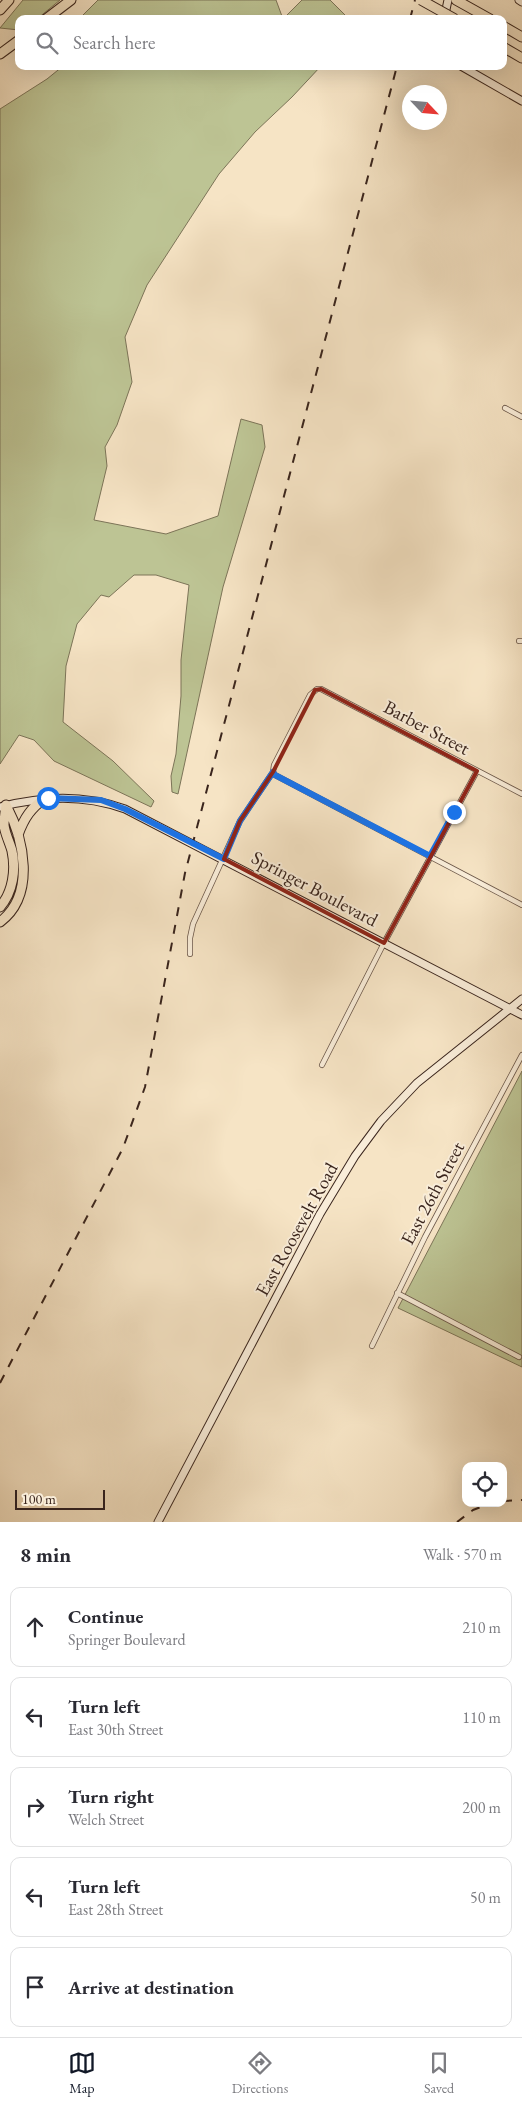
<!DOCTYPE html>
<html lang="en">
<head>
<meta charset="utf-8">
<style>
	body { margin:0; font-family:"EB Garamond",serif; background:#f7f7f7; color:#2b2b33 }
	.controls { position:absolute; right:15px; bottom:15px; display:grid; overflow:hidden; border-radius:10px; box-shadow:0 5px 20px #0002 }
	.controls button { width:45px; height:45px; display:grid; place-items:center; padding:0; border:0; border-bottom:1px solid #e1e1e2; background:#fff; color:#2b2b33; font:25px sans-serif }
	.compass { position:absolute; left:402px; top:85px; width:45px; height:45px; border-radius:50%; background:#fff; box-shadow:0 5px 20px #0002; rotate:116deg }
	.scale { position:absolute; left:15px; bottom:12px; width:90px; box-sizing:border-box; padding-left:5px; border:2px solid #3a251d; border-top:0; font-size:14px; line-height:18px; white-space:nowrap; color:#3a251d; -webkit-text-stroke:4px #f9edd9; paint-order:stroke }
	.stop { position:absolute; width:15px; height:15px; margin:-11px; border:4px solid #1a73e8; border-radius:50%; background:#fff }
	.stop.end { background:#1a73e8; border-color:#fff; box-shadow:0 1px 5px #0008 }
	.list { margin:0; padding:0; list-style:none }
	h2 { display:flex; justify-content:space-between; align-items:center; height:65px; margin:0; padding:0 20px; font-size:21px }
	h2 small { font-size:16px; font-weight:400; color:#7c7c81 }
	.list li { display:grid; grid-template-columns:32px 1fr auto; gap:15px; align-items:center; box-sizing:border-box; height:80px; margin:0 10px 10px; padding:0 10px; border:1px solid #e1e1e2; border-radius:10px }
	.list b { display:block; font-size:19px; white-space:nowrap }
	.list p { margin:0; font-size:16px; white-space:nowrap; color:#7c7c81 }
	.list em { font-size:16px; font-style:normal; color:#7c7c81 }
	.icon { flex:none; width:28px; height:28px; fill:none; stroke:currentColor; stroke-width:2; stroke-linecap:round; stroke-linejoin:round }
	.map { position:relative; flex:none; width:522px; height:1522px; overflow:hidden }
	.search { position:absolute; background:#fff; box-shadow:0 5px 20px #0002; left:15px; right:15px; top:15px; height:55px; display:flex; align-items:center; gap:12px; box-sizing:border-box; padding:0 18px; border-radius:10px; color:#7c7c81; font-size:19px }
	.sheet { height:515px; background:#fff }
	nav { display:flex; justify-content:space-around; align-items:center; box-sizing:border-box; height:70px; border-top:1px solid #e1e1e2; background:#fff; font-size:14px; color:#7c7c81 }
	nav a { display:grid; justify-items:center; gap:2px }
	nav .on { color:#111827 }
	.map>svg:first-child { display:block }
	.green { fill:#bdc494; stroke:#7c7458 }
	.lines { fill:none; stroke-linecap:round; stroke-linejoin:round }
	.street-casing { stroke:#695547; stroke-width:6 }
	.secondary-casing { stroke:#3a251d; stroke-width:9 }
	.highway-casing { stroke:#3a251d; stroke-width:11 }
	.street { stroke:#f9edd9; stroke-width:4.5 }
	.secondary { stroke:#f9edd9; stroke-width:7 }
	.highway { stroke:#f6e4c5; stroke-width:9 }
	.rail { stroke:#3a251d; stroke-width:2; stroke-dasharray:9 9; stroke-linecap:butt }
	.highway-bridge-casing { stroke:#3a251d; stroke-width:11; stroke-linecap:butt }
	.highway-bridge { stroke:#f6e4c5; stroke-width:9 }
	.route { stroke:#1a73e8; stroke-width:6 }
	.marked { fill:none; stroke:#8f2418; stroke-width:4; stroke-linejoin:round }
	.labels { text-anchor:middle; stroke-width:4; stroke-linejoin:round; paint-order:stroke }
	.street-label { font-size:19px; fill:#3a251d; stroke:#f9edd9 }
</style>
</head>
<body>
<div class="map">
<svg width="522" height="1522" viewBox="0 0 522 1522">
	<rect width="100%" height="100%" fill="#f6e4c5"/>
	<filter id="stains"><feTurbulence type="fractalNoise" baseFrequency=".004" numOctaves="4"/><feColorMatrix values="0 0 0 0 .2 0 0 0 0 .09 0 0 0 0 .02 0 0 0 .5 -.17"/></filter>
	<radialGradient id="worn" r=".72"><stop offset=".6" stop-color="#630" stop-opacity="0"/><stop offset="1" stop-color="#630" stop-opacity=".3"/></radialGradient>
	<path class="green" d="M23,0H60L37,19H19V30L0,28Z
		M98,0H276L283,19L302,0H330L347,17L346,19H79Z
		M63,66H321L292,97L255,132L219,174L147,285L125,337L132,382L117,425L105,447L107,466L94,520L166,534L218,516L241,419L262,425L265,447L223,587L178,794L172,792L171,776L176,754L181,696V660L189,585L156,575H134L109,597L101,595L77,624L66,666L63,722L113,761L154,801L151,807L54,761L34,740L19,735L0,764V109L47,79Z
		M522,1071V1367L398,1308Z"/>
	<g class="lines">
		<g class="street-casing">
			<path id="street" d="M505,408L522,417
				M519,641H522
				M273,772L275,775L522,905
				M190,954V938L193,924L240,821L273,772L274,765L310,695L317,689H321L522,794
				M322,1065L384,943L477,771
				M397,1293L519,1357
				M372,1346L425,1237L522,1055"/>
		</g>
		<g class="secondary-casing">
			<path id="secondary" d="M519,0L522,2
				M444,19L448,0
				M461,66L522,101
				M0,807C43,796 83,794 125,809L522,1015
				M158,1522L320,1214L355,1156L381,1121L417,1083L522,999"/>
		</g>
		<g class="highway-casing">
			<path id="highway" d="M456,0L490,19
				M0,10L9,0
				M46,19L71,0
				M503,26L522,37
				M503,47L522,58
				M0,54L19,40
				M18,835C24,818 31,808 45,798
				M0,907C13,892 16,870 12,851C10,843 5,834 4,825C4,819 5,812 6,805
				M0,922C36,895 24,839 6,805"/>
		</g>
		<use href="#street" class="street"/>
		<use href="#secondary" class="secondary"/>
		<use href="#highway" class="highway"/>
		<path class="rail" d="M410,19L415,0
			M0,1383L123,1148L145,1087L185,873L397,66
			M503,1501L522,1500
			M457,1522L473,1510L491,1503"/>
		<g class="highway-bridge-casing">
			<path id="highway-bridge" d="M421,0L455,19"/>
		</g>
		<use href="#highway-bridge" class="highway-bridge"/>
	</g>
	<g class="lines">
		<path class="route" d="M48,798L101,800L125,809L224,859L240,821L273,772L275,775L430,856L454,812"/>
	</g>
	<path class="marked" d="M321,689L477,771L384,943L224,859L240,821L273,772L315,690Z"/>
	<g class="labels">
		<g class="street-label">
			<text transform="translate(427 727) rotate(28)" y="7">Barber Street</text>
			<text transform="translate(315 888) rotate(28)" y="7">Springer Boulevard</text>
			<text transform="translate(432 1193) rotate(-62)" y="7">East 26th Street</text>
			<text transform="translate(296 1229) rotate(-61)" y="7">East Roosevelt Road</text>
		</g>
	</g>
	<rect width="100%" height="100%" filter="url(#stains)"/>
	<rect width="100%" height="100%" fill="url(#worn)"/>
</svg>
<div class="controls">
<button><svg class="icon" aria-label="locate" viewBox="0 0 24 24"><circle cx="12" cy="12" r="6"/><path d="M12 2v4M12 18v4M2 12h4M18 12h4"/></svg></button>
</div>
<svg class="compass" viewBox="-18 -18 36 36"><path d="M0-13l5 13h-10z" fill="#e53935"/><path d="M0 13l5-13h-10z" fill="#7c7c81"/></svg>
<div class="scale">100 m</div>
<div class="stop" style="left:48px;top:798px"></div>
<div class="stop end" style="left:454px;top:812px"></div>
<div class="search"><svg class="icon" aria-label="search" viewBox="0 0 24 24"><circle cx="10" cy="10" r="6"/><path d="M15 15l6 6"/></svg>Search here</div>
</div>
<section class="sheet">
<h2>8 min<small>Walk · 570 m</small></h2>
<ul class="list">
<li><svg class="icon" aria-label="ahead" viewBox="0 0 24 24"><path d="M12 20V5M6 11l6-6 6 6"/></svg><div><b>Continue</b><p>Springer Boulevard</p></div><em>210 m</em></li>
<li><svg class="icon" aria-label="left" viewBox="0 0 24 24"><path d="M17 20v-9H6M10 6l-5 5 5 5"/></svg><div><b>Turn left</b><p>East 30th Street</p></div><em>110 m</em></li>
<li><svg class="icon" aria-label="right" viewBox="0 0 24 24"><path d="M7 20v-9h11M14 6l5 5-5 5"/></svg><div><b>Turn right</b><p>Welch Street</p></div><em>200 m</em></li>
<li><svg class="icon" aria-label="left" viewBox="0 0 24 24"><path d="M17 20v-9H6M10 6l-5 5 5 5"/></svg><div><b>Turn left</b><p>East 28th Street</p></div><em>50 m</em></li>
<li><svg class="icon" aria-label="arrive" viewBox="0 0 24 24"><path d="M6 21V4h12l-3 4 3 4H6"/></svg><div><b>Arrive at destination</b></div></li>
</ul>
</section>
<nav>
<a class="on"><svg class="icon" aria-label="map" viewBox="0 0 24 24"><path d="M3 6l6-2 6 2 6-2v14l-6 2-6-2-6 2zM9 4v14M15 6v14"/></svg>Map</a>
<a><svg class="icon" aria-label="directions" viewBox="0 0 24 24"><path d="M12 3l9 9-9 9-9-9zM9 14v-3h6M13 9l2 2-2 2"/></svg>Directions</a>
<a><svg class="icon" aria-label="saved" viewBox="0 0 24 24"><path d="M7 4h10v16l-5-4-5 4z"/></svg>Saved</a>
</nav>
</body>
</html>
